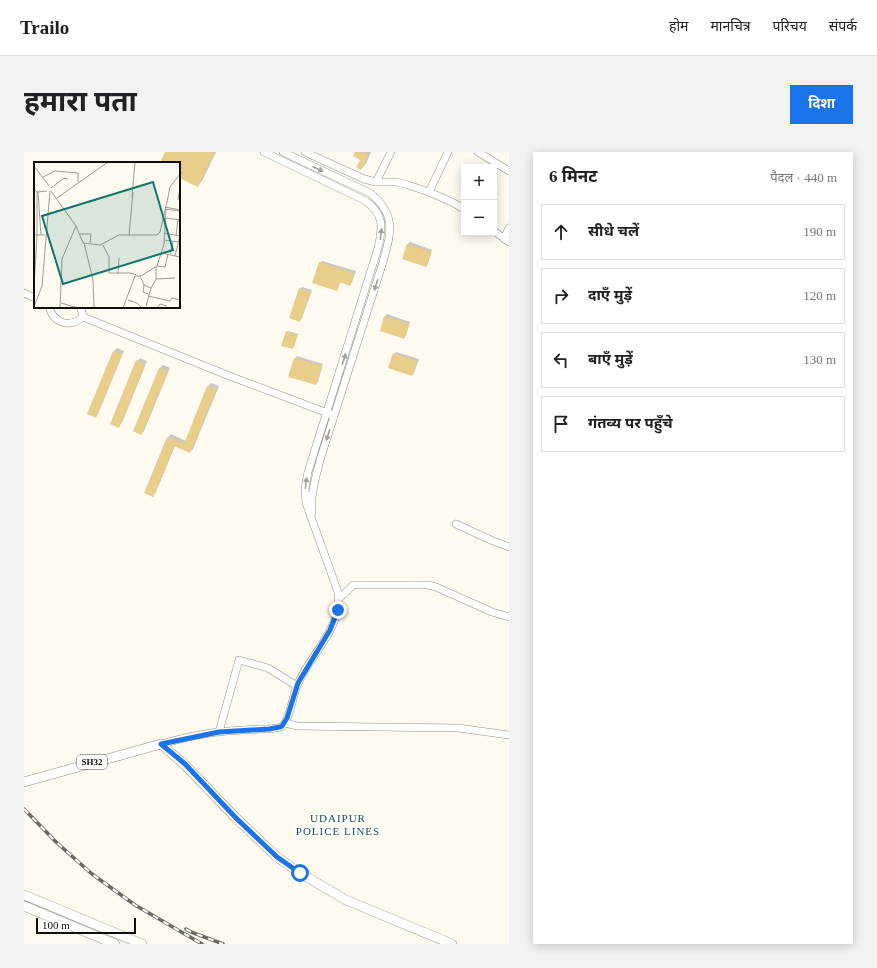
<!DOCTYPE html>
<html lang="hi">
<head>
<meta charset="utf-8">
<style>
	body { margin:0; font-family:"Times New Roman","Noto Sans Devanagari",serif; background:#f2f2f2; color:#202124 }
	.controls { position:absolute; right:12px; top:12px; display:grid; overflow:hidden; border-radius:0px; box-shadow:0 2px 10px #0003 }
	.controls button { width:36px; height:36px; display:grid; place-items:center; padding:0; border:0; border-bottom:1px solid #e0e0e0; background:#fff; color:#202124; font:20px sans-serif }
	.scale { position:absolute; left:12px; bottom:10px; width:100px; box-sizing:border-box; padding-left:4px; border:2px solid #100e09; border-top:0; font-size:11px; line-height:14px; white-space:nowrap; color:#100e09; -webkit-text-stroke:3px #fff; paint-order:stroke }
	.stop { position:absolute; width:12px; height:12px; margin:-9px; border:3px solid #1a73e8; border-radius:50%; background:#fff }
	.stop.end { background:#1a73e8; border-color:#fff; box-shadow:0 1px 4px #0008 }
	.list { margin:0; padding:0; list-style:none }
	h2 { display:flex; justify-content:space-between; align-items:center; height:52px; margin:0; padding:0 16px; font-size:17px }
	h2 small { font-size:13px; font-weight:400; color:#757577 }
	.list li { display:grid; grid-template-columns:26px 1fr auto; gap:12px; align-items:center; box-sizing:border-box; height:56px; margin:0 8px 8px; padding:0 8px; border:1px solid #e0e0e0; border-radius:0px }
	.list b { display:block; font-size:15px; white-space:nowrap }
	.list em { font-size:13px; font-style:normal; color:#757577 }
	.icon { flex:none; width:22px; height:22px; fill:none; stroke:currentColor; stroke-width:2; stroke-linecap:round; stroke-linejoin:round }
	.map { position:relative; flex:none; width:485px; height:792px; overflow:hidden; border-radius:0px }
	header { display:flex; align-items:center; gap:24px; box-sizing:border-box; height:56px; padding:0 20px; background:#fff; border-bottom:1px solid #e0e0e0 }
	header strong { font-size:19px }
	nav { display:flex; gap:22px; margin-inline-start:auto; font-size:14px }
	.intro { display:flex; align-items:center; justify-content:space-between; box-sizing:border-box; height:96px; padding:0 24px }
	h1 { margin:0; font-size:28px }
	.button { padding:10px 18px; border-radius:0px; background:#1a73e8; color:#fff; font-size:14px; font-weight:700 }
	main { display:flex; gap:24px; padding:0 24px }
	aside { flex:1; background:#fff; border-radius:0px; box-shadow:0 2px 10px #0003 }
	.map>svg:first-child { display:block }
	.shadow { fill:#0003 }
	.building { fill:#e8ce89 }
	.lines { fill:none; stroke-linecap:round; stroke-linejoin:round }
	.minor-casing { stroke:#958f80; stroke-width:8 }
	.major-casing { stroke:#958f80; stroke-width:10 }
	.minor { stroke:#fff; stroke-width:7 }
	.major { stroke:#fff; stroke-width:9 }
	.rail-casing { stroke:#6c6962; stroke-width:3.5 }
	.rail { stroke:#fff; stroke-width:2; stroke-dasharray:6; stroke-linecap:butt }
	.oneway { fill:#9f9f9d }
	.route { stroke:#1a73e8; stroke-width:5 }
	.labels { text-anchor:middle; stroke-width:3; stroke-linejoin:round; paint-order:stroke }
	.shield { fill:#fff; stroke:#585653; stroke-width:1 }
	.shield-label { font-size:9px; font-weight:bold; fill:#100e09 }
	.neighbourhood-label { font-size:11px; letter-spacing:1px; fill:#145057; stroke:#fff }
	.inset-road { fill:none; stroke:#9f9c94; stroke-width:1 }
	.view { fill:#0f766e; fill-opacity:0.15; stroke:#0f766e; stroke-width:2 }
	.inset-edge { fill:none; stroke:#100e09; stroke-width:2 }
</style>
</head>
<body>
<header>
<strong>Trailo</strong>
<nav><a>होम</a><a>मानचित्र</a><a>परिचय</a><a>संपर्क</a></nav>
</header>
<div class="intro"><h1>हमारा पता</h1><a class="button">दिशा</a></div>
<main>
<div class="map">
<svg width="485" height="792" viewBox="0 0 485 792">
	<rect width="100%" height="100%" fill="#fefaf0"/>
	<path class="shadow" d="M142,0H192L178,29L174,33L155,25V11H137Z
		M332,0H347L342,12L337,17V7Z
		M386,90L408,98L404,112L402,114L383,93Z
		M298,109L332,119L328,130L326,133L317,129L314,136L312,138L296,111Z
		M278,135L288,138L278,166L276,169V137Z
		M363,162L386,170L382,184L380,186L361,165Z
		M264,179L274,182L270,195L268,196L262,180Z
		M93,196L100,199L74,262L71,265L64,262L90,199Z
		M372,200L395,207L390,221L388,223L370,202Z
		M273,204L299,212L294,230L292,232L271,207Z
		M116,206L123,209L98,271L94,274L113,209Z
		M139,213L146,216L120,279L117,282L110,279L136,216Z
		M187,231L195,234L169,297L166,300L151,294L132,340L129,344L144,285L147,282L162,289L184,234Z"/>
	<path class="building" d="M141,0H190L174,35L155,26V11H136Z
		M331,0H337L344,3L337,18L332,15L336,8L329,4Z
		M383,92L407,100L402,115L378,107Z
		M295,110L330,122L326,134L316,130L313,139L288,131Z
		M275,136L286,140L276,170L265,166Z
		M360,164L385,172L380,187L356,179Z
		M262,179L273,183L269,197L257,194Z
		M89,199L98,202L72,266L63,262Z
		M369,201L393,209L388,224L364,216Z
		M270,206L298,214L292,233L264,225Z
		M112,208L121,212L95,276L86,272Z
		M135,216L144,219L117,283L109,279Z
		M183,234L192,237L166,301L150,294L129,345L120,341L143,285L160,292Z"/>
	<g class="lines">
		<g class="minor-casing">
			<path id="minor" d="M259,0L346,41C373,63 367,81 359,110L296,308C292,325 286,343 288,361
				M281,0L340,27L352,30H373L384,33L405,40L428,50L440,57
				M454,0L485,19
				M352,30L367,0
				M405,40L424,0
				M470,79L485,90
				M480,87L485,76
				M0,141L11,146
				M25,155C30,172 46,176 59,165
				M56,155L58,160L59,165L208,225L306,262
				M432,372L469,389L485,395
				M315,447L329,433H404L412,435L468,460L485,465
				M261,571L273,574L434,576L485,583
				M195,580L215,508L244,516L273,534
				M137,592C156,587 177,581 196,580C210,578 223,578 236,577C242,577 251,577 257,575C264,571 269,547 271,539C282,505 319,479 314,440L282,351L281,336L284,320L354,96C359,75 360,61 340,48L240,0"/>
		</g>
		<g class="major-casing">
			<path id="major" d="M0,630L137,592L161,613L212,666L253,705L276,721L322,748L428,792
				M0,743L118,792
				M0,754L91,792"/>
		</g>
		<use href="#minor" class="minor"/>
		<use href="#major" class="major"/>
		<g class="rail-casing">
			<path id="rail" d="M0,657L32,690L68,722L111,753L178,792
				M162,777L167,780L199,792"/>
		</g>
		<use href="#rail" class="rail"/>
	</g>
	<defs><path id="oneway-solid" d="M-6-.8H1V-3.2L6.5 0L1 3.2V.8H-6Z"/></defs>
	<g class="oneway">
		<use href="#oneway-solid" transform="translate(294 17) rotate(25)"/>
		<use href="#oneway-solid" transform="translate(357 82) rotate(-83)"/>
		<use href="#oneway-solid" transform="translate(352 133) rotate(108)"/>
		<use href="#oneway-solid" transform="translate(320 207) rotate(-72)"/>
		<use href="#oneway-solid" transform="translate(304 283) rotate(108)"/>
		<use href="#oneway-solid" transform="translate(282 331) rotate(-83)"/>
	</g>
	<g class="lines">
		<path class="route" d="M276,721L253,705L212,666L161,612L137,592L195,580L245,577L256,575L258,574L263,566L274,531L306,478L314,458"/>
	</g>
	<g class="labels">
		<rect class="shield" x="53" y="603" width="30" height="14" rx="3"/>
		<g class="shield-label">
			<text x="68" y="613">SH32</text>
		</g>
		<g class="neighbourhood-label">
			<text x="314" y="670">UDAIPUR<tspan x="314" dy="13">POLICE LINES</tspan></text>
		</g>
	</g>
	<g transform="translate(10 10)">
		<rect width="146" height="146" fill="#fefaf0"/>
		<path class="inset-road" d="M0,4L15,24M9,15L21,9L44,11V20M17,26L30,16L34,17M1,28L3,30L13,29M17,29L42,64L28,97L26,146M3,30V73H11M4,30L7,73M98,35L101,0M23,36L74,0M144,38L146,26M133,40L136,25L146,12M131,45L146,48M131,47L146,49M131,56L146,58M42,64L49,81L66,83L85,73H123L126,70L133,40M130,71L146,74M46,72H57L56,81M0,73H3L0,125M95,73L99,30M142,73L144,58M130,78L145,80M50,81L59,118L60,146M69,83L75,95V111H97L102,113M127,91L146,95M136,92L139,80M141,94L146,74M123,104L131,105L134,92M84,112L85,96M106,114L110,123L117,126L112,144M122,117L141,116M110,123L109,130L114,132M117,126L122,117V105M114,134L136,139L138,136L146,138M94,138L103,141L108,146M27,141L44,146M0,145L8,124L16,29M89,146L101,114H107L123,104L130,82L132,47M123,146L126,142L133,144"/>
		<path class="view" d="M119,20L139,88L29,122L8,54Z"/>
		<rect width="146" height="146" class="inset-edge"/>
	</g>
</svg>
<div class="controls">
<button>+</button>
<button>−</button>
</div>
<div class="scale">100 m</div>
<div class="stop" style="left:276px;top:721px"></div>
<div class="stop end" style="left:314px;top:458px"></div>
</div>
<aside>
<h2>6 मिनट<small>पैदल · 440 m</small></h2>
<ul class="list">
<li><svg class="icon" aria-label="ahead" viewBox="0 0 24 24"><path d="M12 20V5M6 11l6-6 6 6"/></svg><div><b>सीधे चलें</b></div><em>190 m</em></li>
<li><svg class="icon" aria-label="right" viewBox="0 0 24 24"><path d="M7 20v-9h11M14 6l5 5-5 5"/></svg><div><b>दाएँ मुड़ें</b></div><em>120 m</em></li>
<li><svg class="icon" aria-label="left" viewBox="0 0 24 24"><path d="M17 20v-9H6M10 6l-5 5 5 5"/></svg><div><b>बाएँ मुड़ें</b></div><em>130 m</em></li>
<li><svg class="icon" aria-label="arrive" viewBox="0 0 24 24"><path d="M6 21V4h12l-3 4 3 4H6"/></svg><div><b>गंतव्य पर पहुँचे</b></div></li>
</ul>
</aside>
</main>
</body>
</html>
